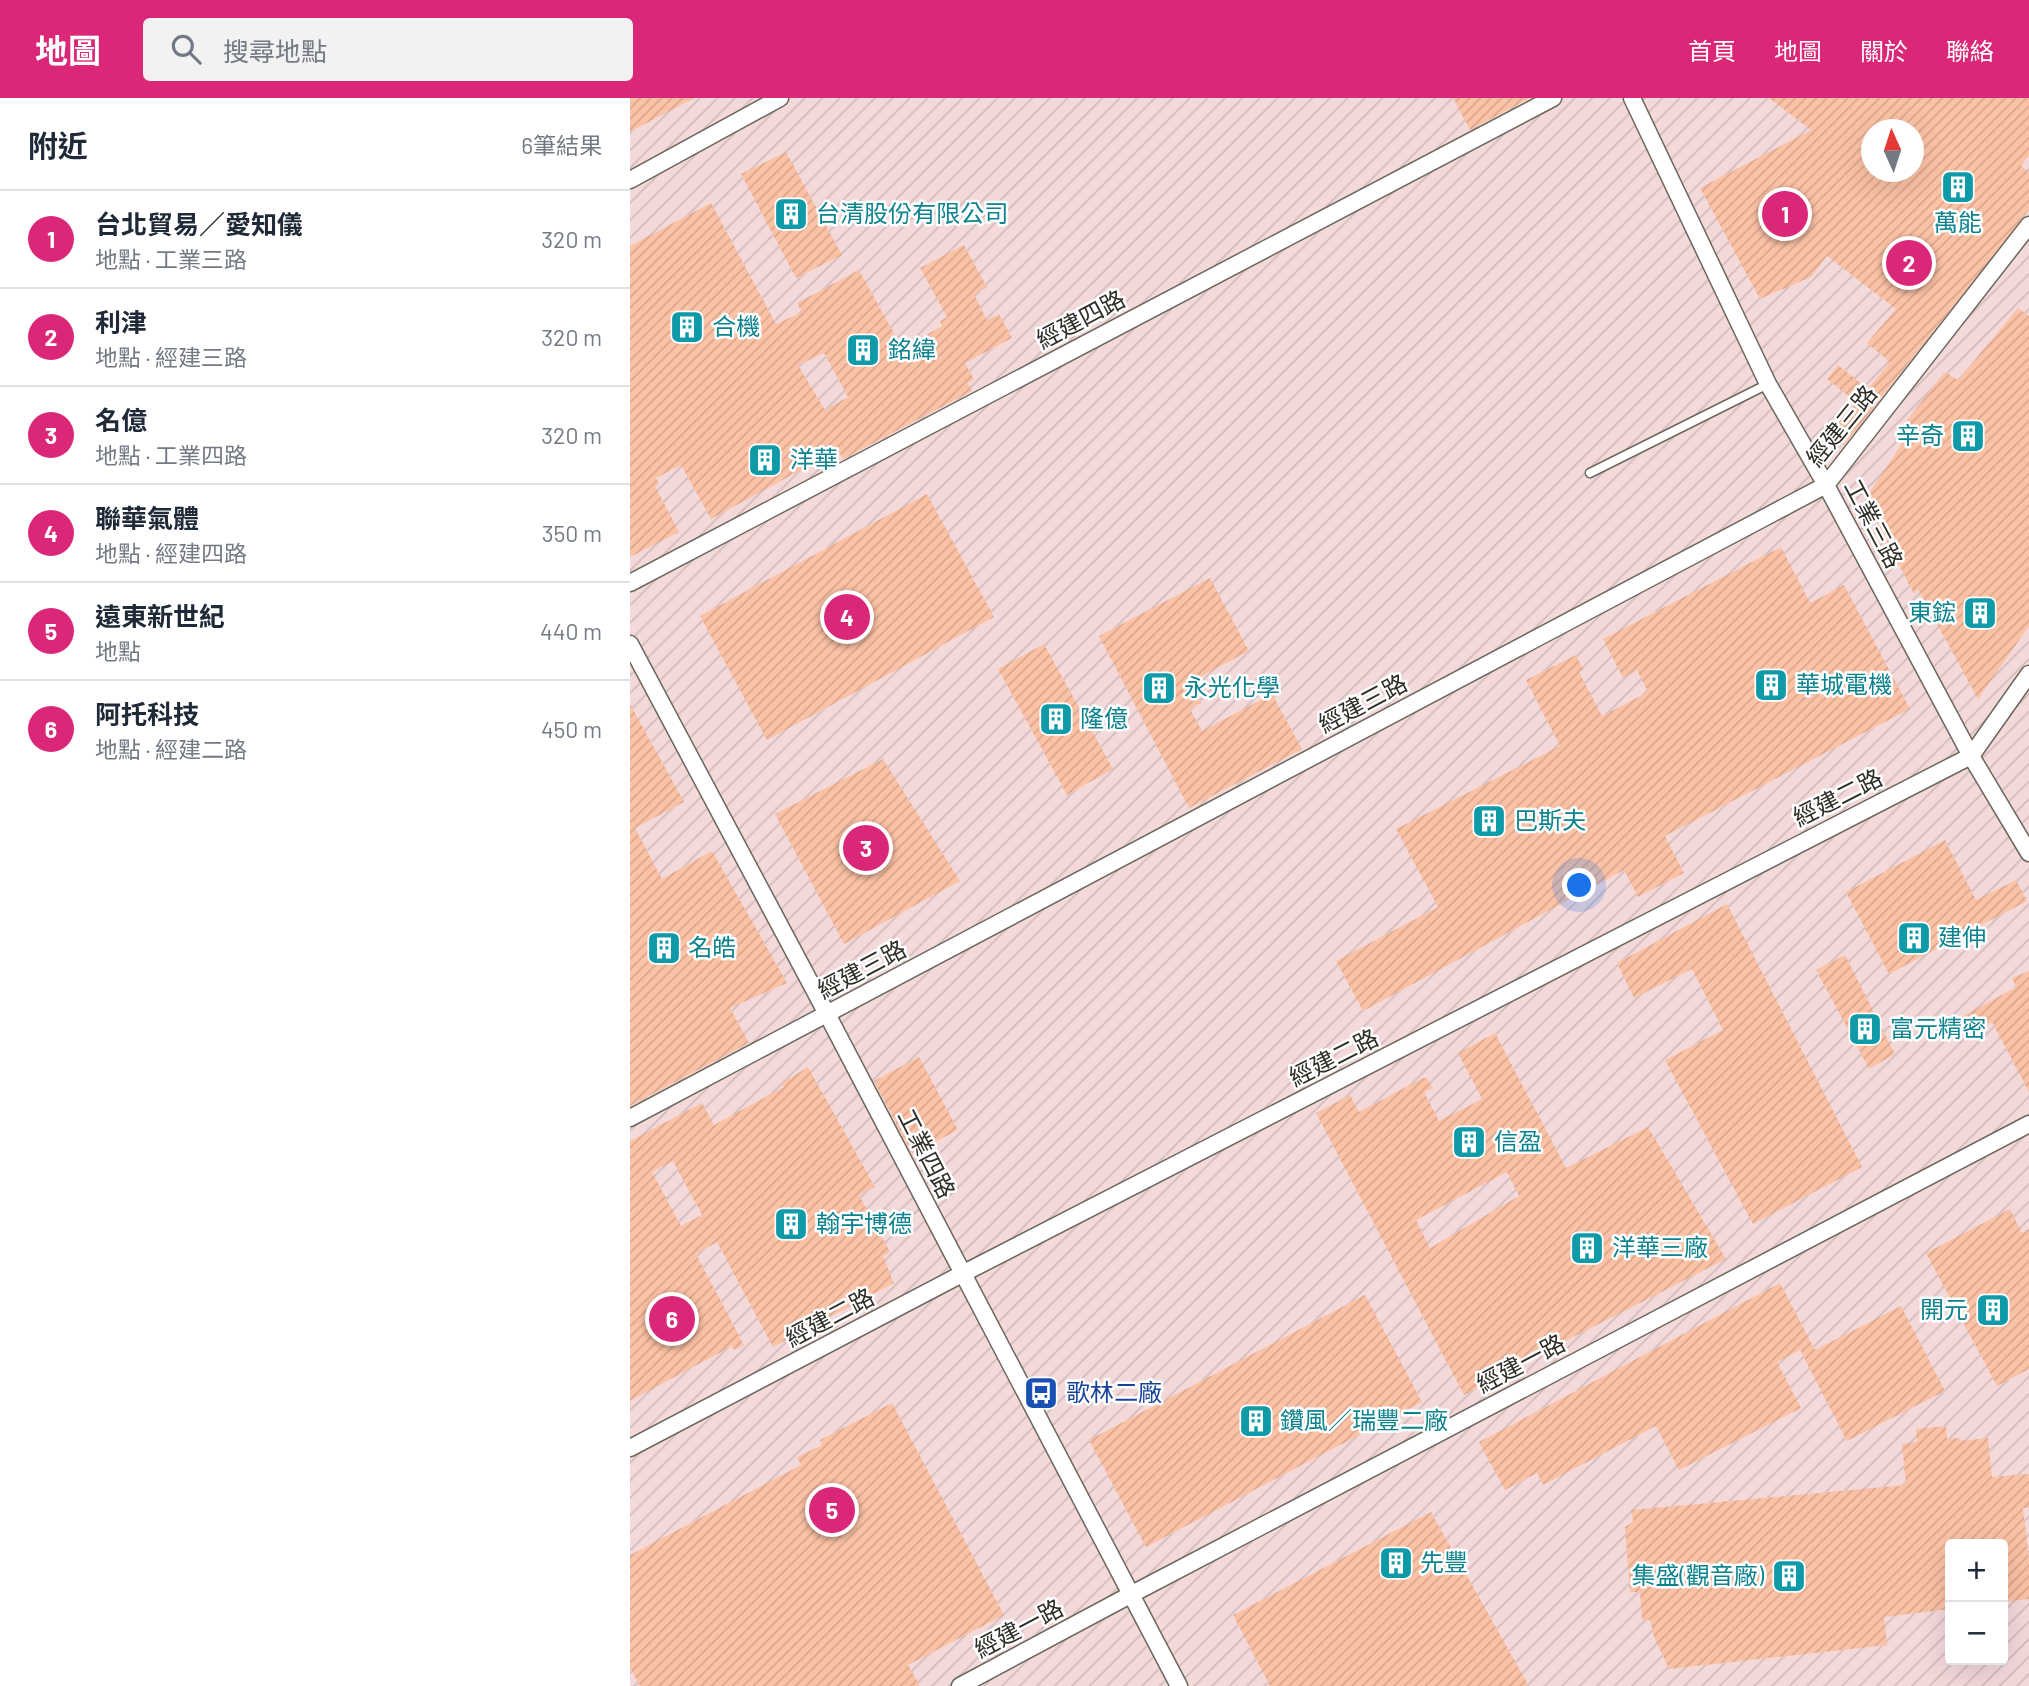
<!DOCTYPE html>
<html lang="zh-TW">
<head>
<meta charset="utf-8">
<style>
	body { margin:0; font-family:Barlow,"Noto Sans TC",sans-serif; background:#f2f2f3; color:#1f2937 }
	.controls { position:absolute; right:21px; bottom:21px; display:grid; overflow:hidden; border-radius:7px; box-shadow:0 7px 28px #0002 }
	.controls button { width:63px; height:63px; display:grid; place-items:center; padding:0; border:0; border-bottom:2px solid #e0e1e3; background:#fff; color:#1f2937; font:35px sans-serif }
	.compass { position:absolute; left:1231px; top:21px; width:63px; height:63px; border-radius:50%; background:#fff; box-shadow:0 7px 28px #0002; rotate:357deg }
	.you { position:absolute; left:950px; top:788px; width:24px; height:24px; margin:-18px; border:5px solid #fff; border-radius:50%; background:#1a73e8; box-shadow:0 0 0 10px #1a73e833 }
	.badge { display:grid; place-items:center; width:46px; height:46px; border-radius:50%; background:#db2777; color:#fff; font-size:23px; font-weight:700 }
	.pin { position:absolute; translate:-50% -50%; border:4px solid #fff; box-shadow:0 2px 7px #0006 }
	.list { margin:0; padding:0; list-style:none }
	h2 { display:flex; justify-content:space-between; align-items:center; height:91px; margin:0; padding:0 28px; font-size:30px }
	h2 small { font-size:23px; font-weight:400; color:#747a83 }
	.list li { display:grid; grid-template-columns:46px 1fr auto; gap:21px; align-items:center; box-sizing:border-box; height:98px; padding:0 28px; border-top:2px solid #e0e1e3 }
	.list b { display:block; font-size:26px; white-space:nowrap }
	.list p { margin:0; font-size:23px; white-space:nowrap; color:#747a83 }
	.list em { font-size:23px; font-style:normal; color:#747a83 }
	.icon { flex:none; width:38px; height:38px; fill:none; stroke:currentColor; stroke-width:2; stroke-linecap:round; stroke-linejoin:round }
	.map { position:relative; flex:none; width:1399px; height:1588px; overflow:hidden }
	header { display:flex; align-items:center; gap:42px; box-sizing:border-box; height:98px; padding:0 35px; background:#db2777; color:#fff }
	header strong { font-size:33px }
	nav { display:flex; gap:38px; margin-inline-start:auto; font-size:24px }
	.search { width:490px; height:63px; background:#f2f2f3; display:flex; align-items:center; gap:18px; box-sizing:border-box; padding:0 24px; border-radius:7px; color:#747a83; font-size:26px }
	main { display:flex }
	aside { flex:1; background:#fff }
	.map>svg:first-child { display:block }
	.industrial { fill:url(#industrial-furrows); fill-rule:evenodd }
	.building { fill:url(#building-hatch); fill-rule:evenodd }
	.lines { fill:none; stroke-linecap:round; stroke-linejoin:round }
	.service-casing { stroke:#6c675c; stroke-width:11 }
	.minor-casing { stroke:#6c675c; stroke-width:19 }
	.service { stroke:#fff; stroke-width:8 }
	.minor { stroke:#fff; stroke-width:16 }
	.labels { text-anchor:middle; stroke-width:5; stroke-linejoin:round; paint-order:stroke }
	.culture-label { font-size:24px; fill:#0d838f; stroke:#fff; text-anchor:start }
	.street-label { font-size:24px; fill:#2e2d28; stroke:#fff }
	.transit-label { font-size:24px; fill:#164399; stroke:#fff; text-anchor:start }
</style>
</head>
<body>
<header>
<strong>地圖</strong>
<div class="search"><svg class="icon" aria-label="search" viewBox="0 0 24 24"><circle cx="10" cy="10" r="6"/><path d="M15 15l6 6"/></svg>搜尋地點</div>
<nav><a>首頁</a><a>地圖</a><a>關於</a><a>聯絡</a></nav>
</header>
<main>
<aside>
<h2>附近<small>6筆結果</small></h2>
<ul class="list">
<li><span class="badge">1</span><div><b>台北貿易／愛知儀</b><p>地點 · 工業三路</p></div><em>320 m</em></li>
<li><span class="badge">2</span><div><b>利津</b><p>地點 · 經建三路</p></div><em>320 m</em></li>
<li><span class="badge">3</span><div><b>名億</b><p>地點 · 工業四路</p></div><em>320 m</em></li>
<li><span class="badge">4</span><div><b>聯華氣體</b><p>地點 · 經建四路</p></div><em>350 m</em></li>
<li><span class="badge">5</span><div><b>遠東新世紀</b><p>地點</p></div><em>440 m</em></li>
<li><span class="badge">6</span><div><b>阿托科技</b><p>地點 · 經建二路</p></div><em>450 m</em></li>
</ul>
</aside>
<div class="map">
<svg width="1399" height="1588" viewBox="0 0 1399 1588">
	<defs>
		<pattern id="industrial-furrows" width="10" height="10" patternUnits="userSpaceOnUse" patternTransform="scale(1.75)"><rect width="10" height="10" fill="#f4d9db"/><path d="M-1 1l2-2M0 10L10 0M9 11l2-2" fill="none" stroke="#d2bbbc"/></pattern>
		<pattern id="building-hatch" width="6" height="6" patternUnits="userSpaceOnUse" patternTransform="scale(1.75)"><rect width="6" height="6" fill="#fcc2a5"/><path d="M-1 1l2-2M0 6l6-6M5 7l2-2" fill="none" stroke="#d8a78e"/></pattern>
	</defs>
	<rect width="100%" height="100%" fill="#efeade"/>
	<path class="industrial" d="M0,0H1399V1588H0ZM1241,32H1283V74H1241ZM1320,1446H1373V1562H1320Z"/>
	<path class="building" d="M0,0H64L0,34Z
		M823,0H900L840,32Z
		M1139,0H1399V57L1391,68L1399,74V112L1214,347L1200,335L1226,304L1197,281L1208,267L1238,291L1260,264L1237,245L1266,211L1197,158L1181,179L1130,201L1070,90L1181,32ZM1242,32H1284V74H1242Z
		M156,54L212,157L166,180L111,76Z
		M81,105L146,226L172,214L167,205L229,172L272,250L312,228L310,223L317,219L290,170L334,147L357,189L344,196L357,222L369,216L382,240L335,265L344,281L338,285L342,293L213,361L208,352L81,421L51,367L26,380L29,386L25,388L49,434L0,459V148ZM194,255L218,299L195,312L168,267Z
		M1388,210L1399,218V528L1348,601L1288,491L1284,496L1235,401L1277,338L1269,332L1315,274L1328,282Z
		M297,396L364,519L137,642L70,518Z
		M1151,449L1180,505L1214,487L1280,611L1035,738L1054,775L1008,799L994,772L733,913L706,863L808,809L766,731L930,648L896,582L946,557L953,571L949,574L972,618L1018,594L1007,572L993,580L973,541Z
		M580,480L619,553L560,584L571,605L560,611L572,633L642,596L672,651L559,710L469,538Z
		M414,546L483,671L437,697L368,571Z
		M0,606L54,704L5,730L32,781L82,753L157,885L100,910L119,945L0,1008Z
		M253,661L330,783L214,846L145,716Z
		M1315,742L1346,802L1386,782L1397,803L1259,876L1216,794Z
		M1097,806L1232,1069L1123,1126L1035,962L1093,932L1062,871L1004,900L987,865Z
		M1215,857L1265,956L1239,971L1186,872Z
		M1399,873V994L1362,924L1339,935L1331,919L1386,889L1382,880Z
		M865,935L936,1070L1018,1029L1096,1161L867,1278L868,1279L834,1297L686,1015L720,997L729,1014L793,980H797L803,990L794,994L809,1023L852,1001L828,955ZM877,1074L889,1098L800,1150L786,1122Z
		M289,959L328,1032L282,1056L244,983Z
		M178,969L245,1089L229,1097L260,1154L253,1158L264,1185L143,1249L87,1144L66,1156L114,1247L104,1252L102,1248L0,1303V1043L72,1005L84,1027L154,989L152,985ZM43,1063L72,1117L51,1128L22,1074Z
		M1380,1111L1392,1135L1399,1131V1271L1367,1288L1296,1155Z
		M1150,1185L1185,1252L1271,1208L1315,1293L1217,1343L1170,1252L1147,1264L1171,1310L1049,1372L1026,1328L913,1387L907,1375L875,1392L849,1344Z
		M735,1197L792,1304L516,1449L459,1342Z
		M262,1305L374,1517L278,1567L290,1588H10L0,1570V1457L171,1367L167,1359L192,1347L190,1342Z
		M1316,1328L1317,1341L1330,1340V1343L1358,1340L1362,1379L1399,1376V1410H1393L1399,1461V1501L1373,1504V1446H1320V1511L1254,1519L1257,1547L1039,1571L1024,1539L1020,1522H1012L1010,1494H1000L995,1429L1003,1424L1001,1412L1276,1387L1272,1346L1287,1344L1286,1331Z
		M801,1414L899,1588H640L603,1517Z"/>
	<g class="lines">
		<g class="service-casing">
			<path id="service" d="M960,375L1138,286"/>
		</g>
		<g class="minor-casing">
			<path id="minor" d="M1002,0L1138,286L1196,387L1341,658L1399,755
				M0,82L150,0
				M0,485L923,0
				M0,546L197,916L549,1588
				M0,1020L1196,387L1399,127
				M0,1350L332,1176L1341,658L1399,576
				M330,1588L502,1496L1399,1026"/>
		</g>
		<use href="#service" class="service"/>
		<use href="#minor" class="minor"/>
	</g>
	<defs>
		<g id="building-square" transform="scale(1.75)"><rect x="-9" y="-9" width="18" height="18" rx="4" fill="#0f9aa8" stroke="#fff"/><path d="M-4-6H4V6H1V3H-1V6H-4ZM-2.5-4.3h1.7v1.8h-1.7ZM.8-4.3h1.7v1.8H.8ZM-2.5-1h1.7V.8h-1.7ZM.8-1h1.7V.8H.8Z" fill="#fff"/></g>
		<g id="bus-square" transform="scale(1.75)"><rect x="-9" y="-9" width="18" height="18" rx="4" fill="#1a4fb4" stroke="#fff"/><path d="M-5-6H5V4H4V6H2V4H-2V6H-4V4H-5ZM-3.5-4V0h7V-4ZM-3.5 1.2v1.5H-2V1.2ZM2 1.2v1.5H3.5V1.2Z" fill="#fff"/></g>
	</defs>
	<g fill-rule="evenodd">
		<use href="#building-square" x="1328" y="89"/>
		<use href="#building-square" x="161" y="116"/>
		<use href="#building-square" x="57" y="229"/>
		<use href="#building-square" x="233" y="252"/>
		<use href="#building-square" x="1338" y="338"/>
		<use href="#building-square" x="135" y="362"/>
		<use href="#building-square" x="1350" y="515"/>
		<use href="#building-square" x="1141" y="587"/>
		<use href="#building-square" x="529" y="590"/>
		<use href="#building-square" x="426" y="621"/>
		<use href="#building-square" x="859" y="723"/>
		<use href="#building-square" x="1284" y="840"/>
		<use href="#building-square" x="34" y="850"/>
		<use href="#building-square" x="1235" y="931"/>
		<use href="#building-square" x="839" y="1044"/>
		<use href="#building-square" x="161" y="1126"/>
		<use href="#building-square" x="957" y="1150"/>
		<use href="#building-square" x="1363" y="1212"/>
		<use href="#bus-square" x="411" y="1295"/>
		<use href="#building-square" x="626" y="1323"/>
		<use href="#building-square" x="766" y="1465"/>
		<use href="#building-square" x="1159" y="1478"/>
	</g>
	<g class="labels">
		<g class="culture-label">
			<text x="186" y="124">台清股份有限公司</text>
			<text x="1328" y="133" text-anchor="middle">萬能</text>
			<text x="82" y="237">合機</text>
			<text x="258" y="260">銘緯</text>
			<text x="1314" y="346" text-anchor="end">辛奇</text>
			<text x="160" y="370">洋華</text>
			<text x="1326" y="523" text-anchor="end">東鋐</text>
			<text x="1166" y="595">華城電機</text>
			<text x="554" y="598">永光化學</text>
			<text x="450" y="629">隆億</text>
			<text x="884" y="731">巴斯夫</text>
			<text x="1308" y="848">建伸</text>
			<text x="58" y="858">名皓</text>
			<text x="1260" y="939">富元精密</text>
			<text x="864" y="1052">信盈</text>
			<text x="186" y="1134">翰宇博德</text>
			<text x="982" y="1158">洋華三廠</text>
			<text x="1338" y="1220" text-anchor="end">開元</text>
			<text x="650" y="1331">鑽風／瑞豐二廠</text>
			<text x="790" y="1473">先豐</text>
			<text x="1134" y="1486" text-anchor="end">集盛(觀音廠)</text>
		</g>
		<g class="street-label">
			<text transform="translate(451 222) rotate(-28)" y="8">經建四路</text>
			<text transform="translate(1212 328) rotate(-51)" y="8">經建三路</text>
			<text transform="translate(1243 426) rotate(62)" y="8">工業三路</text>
			<text transform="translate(733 606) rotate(-28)" y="8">經建三路</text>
			<text transform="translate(1208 700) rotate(-27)" y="8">經建二路</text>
			<text transform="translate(232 872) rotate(-28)" y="8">經建三路</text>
			<text transform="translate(704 960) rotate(-27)" y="8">經建二路</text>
			<text transform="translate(296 1056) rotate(63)" y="8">工業四路</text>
			<text transform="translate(200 1220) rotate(-28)" y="8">經建二路</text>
			<text transform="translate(891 1266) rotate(-28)" y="8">經建一路</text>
			<text transform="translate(389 1531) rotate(-28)" y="8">經建一路</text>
		</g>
		<g class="transit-label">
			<text x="436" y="1303">歌林二廠</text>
		</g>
	</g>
</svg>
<div class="controls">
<button>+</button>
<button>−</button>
</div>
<svg class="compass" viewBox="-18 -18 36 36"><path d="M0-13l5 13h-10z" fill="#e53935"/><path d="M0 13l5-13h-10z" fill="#747a83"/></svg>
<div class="you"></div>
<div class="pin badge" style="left:1155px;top:116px">1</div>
<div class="pin badge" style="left:1279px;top:165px">2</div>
<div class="pin badge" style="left:236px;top:750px">3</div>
<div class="pin badge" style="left:217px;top:519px">4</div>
<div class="pin badge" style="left:202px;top:1412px">5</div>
<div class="pin badge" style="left:42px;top:1221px">6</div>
</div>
</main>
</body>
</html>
